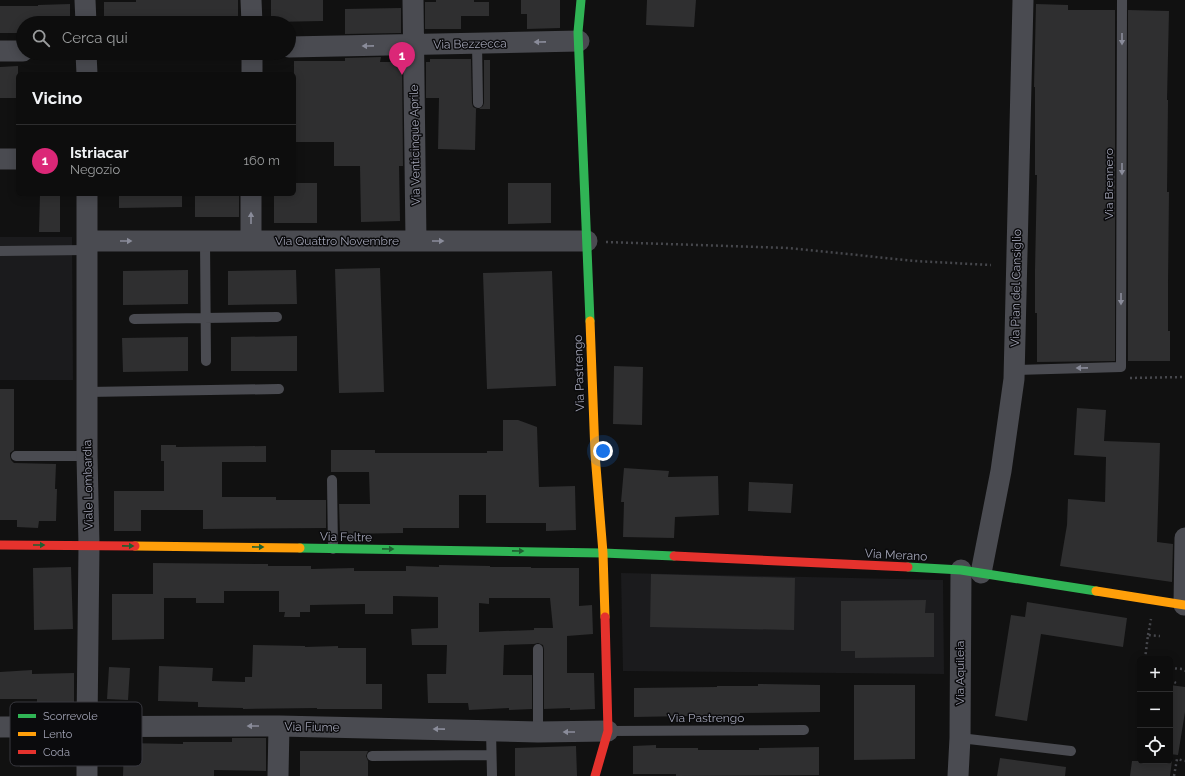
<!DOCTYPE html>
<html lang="it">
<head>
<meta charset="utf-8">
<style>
	body { margin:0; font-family:Raleway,sans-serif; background:#161616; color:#f1f3f6 }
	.controls { position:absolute; right:12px; bottom:12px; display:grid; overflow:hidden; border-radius:6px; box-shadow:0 2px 10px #0003 }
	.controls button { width:36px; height:36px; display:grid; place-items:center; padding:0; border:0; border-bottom:1px solid #2d2d2e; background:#0d0d0d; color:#f1f3f6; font:20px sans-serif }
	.you { position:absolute; left:603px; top:451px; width:14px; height:14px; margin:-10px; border:3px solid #fff; border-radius:50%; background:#1a73e8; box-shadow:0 0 0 6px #1a73e833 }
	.badge { display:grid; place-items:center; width:26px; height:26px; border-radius:50%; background:#db2777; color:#fff; font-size:13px; font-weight:700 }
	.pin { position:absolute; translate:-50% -33px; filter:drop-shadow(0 1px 2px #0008) }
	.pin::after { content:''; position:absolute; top:21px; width:14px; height:12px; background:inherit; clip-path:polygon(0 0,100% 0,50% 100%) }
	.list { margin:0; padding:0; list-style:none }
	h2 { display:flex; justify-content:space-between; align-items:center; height:52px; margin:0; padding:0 16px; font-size:17px }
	h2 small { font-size:13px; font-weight:400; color:#9a9c9d }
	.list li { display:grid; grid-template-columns:26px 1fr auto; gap:12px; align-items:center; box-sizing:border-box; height:72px; padding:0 16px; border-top:1px solid #2d2d2e }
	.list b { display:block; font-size:15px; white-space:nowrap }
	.list p { margin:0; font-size:13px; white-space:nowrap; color:#9a9c9d }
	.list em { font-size:13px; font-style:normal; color:#9a9c9d }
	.icon { flex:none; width:22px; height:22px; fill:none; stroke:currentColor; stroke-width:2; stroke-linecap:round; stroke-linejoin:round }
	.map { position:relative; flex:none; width:1185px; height:776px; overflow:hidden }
	.search { position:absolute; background:#0d0d0d; box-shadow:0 2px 10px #0003; left:16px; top:16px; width:280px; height:44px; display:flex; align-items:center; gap:10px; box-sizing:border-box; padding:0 14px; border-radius:22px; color:#9a9c9d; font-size:15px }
	.panel { position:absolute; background:#0d0d0d; box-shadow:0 2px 10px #0003; left:16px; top:72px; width:280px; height:124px; border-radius:6px }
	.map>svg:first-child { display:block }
	.built { fill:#1b1b1d }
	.building { fill:#2f2f30; fill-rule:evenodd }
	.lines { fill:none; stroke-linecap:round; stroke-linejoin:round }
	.path { stroke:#46474c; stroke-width:2.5; stroke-dasharray:2 3; stroke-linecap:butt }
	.lane { stroke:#4a4b51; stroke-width:10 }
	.street { stroke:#4a4b51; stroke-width:21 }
	.fast { stroke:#30b455; stroke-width:9 }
	.slow { stroke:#ff9f0a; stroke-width:9 }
	.jam { stroke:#e5322d; stroke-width:9 }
	.oneway { fill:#8a8c9a }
	.oneway2 { fill:#1e6031 }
	.labels { text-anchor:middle; stroke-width:3; stroke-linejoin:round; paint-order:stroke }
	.street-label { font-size:12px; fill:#a0a2b3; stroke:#0b0b0d }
	.key { fill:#0b0b0d; stroke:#38383f; stroke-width:1 }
	.key-label { font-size:11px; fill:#a0a2b3 }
</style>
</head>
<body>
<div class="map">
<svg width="1185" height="776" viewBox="0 0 1185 776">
	<rect width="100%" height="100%" fill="#111"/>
	<path class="built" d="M0,237H72L73,380H0Z
		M621,573L943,580L944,674L623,671Z"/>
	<path class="building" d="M136,0H238V23H104V2H136Z
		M271,0H323V21L271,22Z
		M436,0H474V2H489V16H461V29H425V2H436Z
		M521,0H560V28L527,29V14H521Z
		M647,0H696L694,27L646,25Z
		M70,4V23H23V33H0V6H38V5Z
		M1036,4L1068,5V10H1115V361L1037,362V313H1035V270L1037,175H1035V87H1034Z
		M400,8H401V33L345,34V9Z
		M1128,10L1169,11L1167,100H1168L1167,192H1169L1168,283V331H1170V361H1128Z
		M381,57L380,62H402L403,166H399L400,221L361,222L360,166H334V142H294V61H345V58Z
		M430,59H471L472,103L473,107L477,109H476L475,150L438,149L439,98H426V62H430Z
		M484,60H490V109H479L483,106L484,103Z
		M18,66V98H0V67Z
		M294,183H317V223H274V194H294Z
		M508,183H551V223L508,224Z
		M40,194H60V232H39Z
		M119,194H182V207L119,208Z
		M195,194H239V217H195Z
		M380,268L384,392L339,393L335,269Z
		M188,270V304L123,305V271Z
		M296,270L297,304L228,305V271Z
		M552,271L556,386L487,389L483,273Z
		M297,336V371H231V337Z
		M188,337V371L123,372L122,338Z
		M614,366L643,367L642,425L613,424Z
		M0,389H14V450L10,453V456L11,460L14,463L56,464L55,489H57L56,521H39L38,528L17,527V520H0Z
		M1077,408L1106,410L1104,441L1160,443L1157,542L1173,544L1172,582L1060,566L1067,525L1068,499L1105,502L1106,457L1074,455Z
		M503,420H518L537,427L539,487L575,486L576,530L546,531V523H486V495H459V528H403V533L340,534L339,504H370L369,472H331V450H375V453H487V451H503Z
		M161,445H176V447L266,446V462H222V497H276V500H326V528L203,529V510H141V531H114V491H164V461H161Z
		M624,468L669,471L668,477L718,476L719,515L675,517L674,538L623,537L624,502H621Z
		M749,482L793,484L791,513L748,511Z
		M153,563L268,564V566H311V569L354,568V571H406V566L439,567V565L490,566V567H531V568H579V606L592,605L593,634L567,636V673H594L595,709L570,710V708L544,709V649L543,645L538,643L534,644L504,645L503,675H532V709L509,710V708L469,710L468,703H428L427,674H446L447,645H412L411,629L438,628V597L393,596V614H365V604L310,605V612H300V617H284L285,612H279V591H224V603H196V598H164V639L112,640V594H153ZM489,598H550L553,628H534V630L479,632V603L489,604Z
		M71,567L73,629L34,630L33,568Z
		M651,574L795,578L794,630L650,627Z
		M926,600L925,613H934V657L855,658V651H841V601Z
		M1027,602L1127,618L1123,647L1041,634L1027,721L995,716L1011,615L1025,617Z
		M253,645L305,646V647L338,646V648H366V684H382V709H317V708L243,709V708L198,707V702L158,701L159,666L213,668L212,681L245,682V677H252Z
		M109,667L130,668L128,700L107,699Z
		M32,670V674L74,673V707H37V699H0V672Z
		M758,684L820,685V712L740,713V715L634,717V688L717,687V686H758Z
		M854,685H915V759L854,760Z
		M1170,685L1185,687V712L1178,755L1170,754Z
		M232,738H266V771L214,770V776H123L124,743L183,744V742H232Z
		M66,739L67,766L20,767V740Z
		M656,745V748H698V750H759V748L819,747V775L676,776V774H633V746Z
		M576,746L577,776H515V748Z
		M300,751H368L366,756L368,761V776H300Z
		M1000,758L1066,767L1065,776H997Z
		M1132,761H1172L1170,776H1130Z"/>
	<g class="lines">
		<path class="path" d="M606,242L789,248L915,261L991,265
			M1130,378L1185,377
			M1148,635L1151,619
			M1145,659L1148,635L1160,636
			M1170,668L1182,669L1185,671
			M1170,680L1176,683
			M1174,776L1177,759L1185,761"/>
		<path class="lane" d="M477,43L478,103
			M205,241L206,361
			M0,251L87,250
			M134,319L277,317
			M1015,370L1121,367L1122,0
			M87,392L279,389
			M16,456H87
			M332,480L333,549
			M538,649V732
			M491,730L492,776
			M608,731L804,730
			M960,738L1071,751
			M372,756L491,755"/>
		<path class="street" d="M85,0L86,23
			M251,0L252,23
			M413,0L416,241
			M289,47L579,41
			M0,51H23
			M86,53L87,74
			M252,74V53
			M0,159H18
			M87,194V456L89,545L87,726V776
			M87,241H587
			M251,241V194
			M981,573L1001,471L1014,379L1023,0
			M1184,605L1185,538
			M0,727L279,726L538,732L608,731
			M278,776L279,726
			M958,776L960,738L961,570"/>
		<path class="fast" d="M581,0L578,32L590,321
			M300,548L603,553L674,556
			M908,567L961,570L1096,591"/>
		<path class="slow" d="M590,321L595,454L603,553L605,617
			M135,546L300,548
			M1096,591L1185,605"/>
		<path class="jam" d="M0,545L135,546
			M674,556L908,567
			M595,776L608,731L605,617"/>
	</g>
	<defs><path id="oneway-solid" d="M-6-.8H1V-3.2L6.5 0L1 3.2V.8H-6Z"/></defs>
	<g class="oneway">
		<use href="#oneway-solid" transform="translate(1122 39) rotate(90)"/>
		<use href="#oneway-solid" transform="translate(540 42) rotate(179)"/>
		<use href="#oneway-solid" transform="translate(368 46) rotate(179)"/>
		<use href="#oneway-solid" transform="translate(1122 169) rotate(90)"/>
		<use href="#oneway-solid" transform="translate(251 218) rotate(-90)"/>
		<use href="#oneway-solid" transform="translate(126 241)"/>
		<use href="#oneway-solid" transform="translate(438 241)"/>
		<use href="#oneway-solid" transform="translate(1121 299) rotate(90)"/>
		<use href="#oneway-solid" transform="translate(1082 368) rotate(179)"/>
		<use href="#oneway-solid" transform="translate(253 726) rotate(-180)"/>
		<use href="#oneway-solid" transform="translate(439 729) rotate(-179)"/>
		<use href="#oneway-solid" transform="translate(569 732) rotate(180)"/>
	</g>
	<g class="oneway2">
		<use href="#oneway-solid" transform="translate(39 545)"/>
		<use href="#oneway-solid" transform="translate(128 546) rotate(1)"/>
		<use href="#oneway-solid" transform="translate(258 547) rotate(1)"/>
		<use href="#oneway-solid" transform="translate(388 549) rotate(1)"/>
		<use href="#oneway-solid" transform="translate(518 551) rotate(1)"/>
	</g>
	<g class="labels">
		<g class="street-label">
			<text transform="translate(470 44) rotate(-1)" y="4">Via Bezzecca</text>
			<text transform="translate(415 145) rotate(-91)" y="4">Via Venticinque Aprile</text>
			<text transform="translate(1109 184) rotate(-90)" y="4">Via Brennero</text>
			<text x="337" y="245">Via Quattro Novembre</text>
			<text transform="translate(1016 288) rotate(-89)" y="4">Via Pian del Cansiglio</text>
			<text transform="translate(579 373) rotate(-92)" y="4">Via Pastrengo</text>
			<text transform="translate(88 485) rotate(-91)" y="4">Viale Lombardia</text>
			<text transform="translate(346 537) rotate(1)" y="4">Via Feltre</text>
			<text transform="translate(896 555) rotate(3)" y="4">Via Merano</text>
			<text transform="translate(960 673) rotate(-90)" y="4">Via Aquileia</text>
			<text x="706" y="722">Via Pastrengo</text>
			<text transform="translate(312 727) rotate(1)" y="4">Via Fiume</text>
		</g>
	</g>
	<rect x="10" y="702" width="132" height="64" rx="6" class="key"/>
	<rect x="18" y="714" width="18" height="4" fill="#30b455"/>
	<rect x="18" y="732" width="18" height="4" fill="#ff9f0a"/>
	<rect x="18" y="750" width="18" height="4" fill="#e5322d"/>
	<g class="key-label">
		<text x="43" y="720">Scorrevole</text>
		<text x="43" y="738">Lento</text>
		<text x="43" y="756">Coda</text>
	</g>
</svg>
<div class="controls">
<button>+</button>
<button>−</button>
<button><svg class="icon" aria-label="locate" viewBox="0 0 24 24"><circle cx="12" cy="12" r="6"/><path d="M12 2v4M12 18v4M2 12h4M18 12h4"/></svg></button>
</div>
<div class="you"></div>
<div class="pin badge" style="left:402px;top:75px">1</div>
<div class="search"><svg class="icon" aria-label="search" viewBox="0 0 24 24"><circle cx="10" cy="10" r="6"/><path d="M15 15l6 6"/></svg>Cerca qui</div>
<section class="panel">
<h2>Vicino<small></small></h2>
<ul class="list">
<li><span class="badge">1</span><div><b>Istriacar</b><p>Negozio</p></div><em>160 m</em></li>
</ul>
</section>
</div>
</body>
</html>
